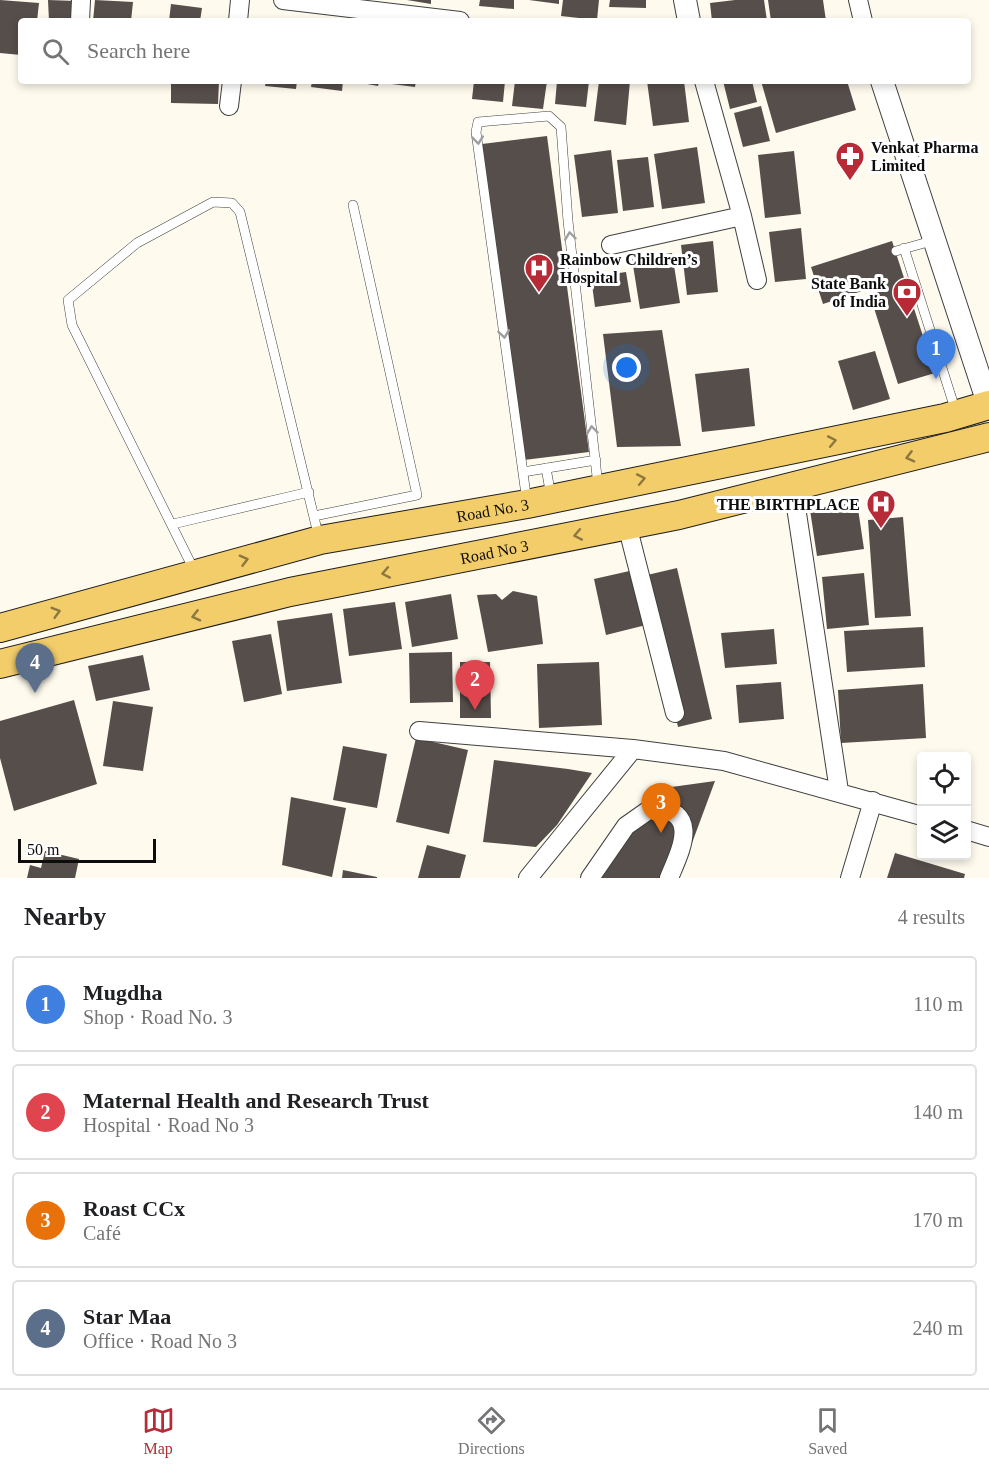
<!DOCTYPE html>
<html lang="en">
<head>
<meta charset="utf-8">
<style>
	body { margin:0; font-family:Georgia,serif; background:#f6f6f6; color:#202124 }
	.controls { position:absolute; right:18px; bottom:18px; display:grid; overflow:hidden; border-radius:6px; box-shadow:0 3px 9px #0003 }
	.controls button { width:54px; height:54px; display:grid; place-items:center; padding:0; border:0; border-bottom:2px solid #e0e0e0; background:#fff; color:#202124; font:30px sans-serif }
	.scale { position:absolute; left:18px; bottom:15px; width:138px; box-sizing:border-box; padding-left:6px; border:3px solid #0d0d0d; border-top:0; font-size:16px; line-height:21px; white-space:nowrap; color:#0d0d0d; -webkit-text-stroke:4px #fff; paint-order:stroke }
	.you { position:absolute; left:627px; top:368px; width:21px; height:21px; margin:-15px; border:4px solid #fff; border-radius:50%; background:#1a73e8; box-shadow:0 0 0 9px #1a73e833 }
	.badge { display:grid; place-items:center; width:39px; height:39px; border-radius:50%; background:#b72b36; color:#fff; font-size:20px; font-weight:700 }
	.pin { position:absolute; translate:-50% -50px; filter:drop-shadow(0 2px 3px #0008) }
	.pin::after { content:''; position:absolute; top:32px; width:21px; height:18px; background:inherit; clip-path:polygon(0 0,100% 0,50% 100%) }
	.list { margin:0; padding:0; list-style:none }
	h2 { display:flex; justify-content:space-between; align-items:center; height:78px; margin:0; padding:0 24px; font-size:26px }
	h2 small { font-size:20px; font-weight:400; color:#757577 }
	.list li { display:grid; grid-template-columns:39px 1fr auto; gap:18px; align-items:center; box-sizing:border-box; height:96px; margin:0 12px 12px; padding:0 12px; border:2px solid #e0e0e0; border-radius:6px }
	.list b { display:block; font-size:22px; white-space:nowrap }
	.list p { margin:0; font-size:20px; white-space:nowrap; color:#757577 }
	.list em { font-size:20px; font-style:normal; color:#757577 }
	.icon { flex:none; width:33px; height:33px; fill:none; stroke:currentColor; stroke-width:2; stroke-linecap:round; stroke-linejoin:round }
	.map { position:relative; flex:none; width:989px; height:878px; overflow:hidden }
	.search { position:absolute; background:#fff; box-shadow:0 3px 9px #0003; left:18px; right:18px; top:18px; height:66px; display:flex; align-items:center; gap:15px; box-sizing:border-box; padding:0 21px; border-radius:6px; color:#757577; font-size:22px }
	.sheet { height:510px; background:#fff }
	nav { display:flex; justify-content:space-around; align-items:center; box-sizing:border-box; height:84px; border-top:2px solid #e0e0e0; background:#fff; font-size:16px; color:#757577 }
	nav a { display:grid; justify-items:center; gap:3px }
	nav .on { color:#b72b36 }
	.map>svg:first-child { display:block }
	.building { fill:#554e4a }
	.lines { fill:none; stroke-linecap:round; stroke-linejoin:round }
	.service-casing { stroke:#404040; stroke-width:10 }
	.minor-casing { stroke:#404040; stroke-width:20 }
	.tertiary-casing { stroke:#404040; stroke-width:24 }
	.primary-casing { stroke:#1e1e1e; stroke-width:30 }
	.service { stroke:#fff; stroke-width:9 }
	.minor { stroke:#fff; stroke-width:18 }
	.tertiary { stroke:#fff; stroke-width:22 }
	.primary { stroke:#f3cd69; stroke-width:28 }
	.oneway { stroke:#9e9e9e }
	.oneway2 { stroke:#8c7740 }
	.labels { text-anchor:middle; stroke-width:6; stroke-linejoin:round; paint-order:stroke }
	.poi-label { font-size:16px; font-weight:bold; fill:#0d0d0d; stroke:#fff; text-anchor:start }
	.street-label { font-size:16px; fill:#0d0d0d; stroke:#fff }
</style>
</head>
<body>
<div class="map">
<svg width="989" height="878" viewBox="0 0 989 878">
	<rect width="100%" height="100%" fill="#fefaed"/>
	<path class="building" d="M0,0L39,3L37,21H21V55L0,53Z
		M48,0L76,1L74,21H49Z
		M95,0L133,2L131,21H93Z
		M407,0H431V4Z
		M480,0H514V9L479,6Z
		M529,0H559V4Z
		M563,0H599L597,20L561,16Z
		M610,0H646V8L609,7Z
		M735,0H764L767,21H712L710,3Z
		M768,0H823L826,21H771Z
		M171,4L202,8L200,21H169Z
		M171,81H219L218,104L171,103Z
		M266,81H297L296,89L265,86Z
		M312,81H343L342,91L311,87Z
		M351,81H379L378,86Z
		M385,81H416L415,87L384,83Z
		M474,81H505L503,102L472,99Z
		M515,81H547L543,109L512,106Z
		M557,81H589L586,107L555,104Z
		M599,81H630L626,125L594,121Z
		M647,81H684L689,122L653,126Z
		M723,81H752L757,102L730,109Z
		M761,81H847L856,110L776,133Z
		M761,106L770,141L743,147L734,113Z
		M547,136L589,452L524,460L482,144Z
		M697,147L705,203L662,209L654,154Z
		M611,150L618,213L582,217L574,155Z
		M794,151L801,214L765,218L758,155Z
		M648,157L654,207L623,211L617,160Z
		M801,228L806,279L775,282L769,232Z
		M713,241L718,292L687,295L681,245Z
		M892,241L935,373L898,384L868,289L823,304L811,267Z
		M672,253L680,303L640,309L632,259Z
		M626,272L631,302L595,307L591,277Z
		M662,330L681,446L617,447L603,334Z
		M875,351L890,399L853,410L838,361Z
		M749,368L755,426L702,432L695,374Z
		M857,502L864,549L817,556L810,510Z
		M903,517L911,616L875,618L868,520Z
		M677,568L712,719L678,727L643,576Z
		M634,570L646,625L606,635L594,579Z
		M864,573L869,625L827,629L822,577Z
		M513,591L537,596L543,644L488,652L477,595L496,594L502,600Z
		M451,594L458,639L412,647L405,602Z
		M395,602L402,649L349,656L343,609Z
		M332,613L342,683L287,691L277,621Z
		M923,627L925,667L847,672L844,631Z
		M774,629L777,664L725,668L721,633Z
		M271,634L282,694L244,702L232,641Z
		M452,652L453,702L410,703L409,653Z
		M143,655L150,690L96,701L88,666Z
		M460,662H490L491,718H460Z
		M599,662L602,725L539,728L537,664Z
		M781,682L784,719L739,723L736,685Z
		M923,684L926,738L841,743L838,690Z
		M74,700L97,784L14,811L0,758V721Z
		M113,701L153,707L143,771L103,766Z
		M416,738L468,750L449,834L396,822Z
		M343,746L387,754L377,808L333,800Z
		M494,760L568,769L592,773L557,825L536,847L483,842Z
		M715,781L679,878H596L657,789Z
		M291,797L346,808L332,877L282,865Z
		M427,845L466,855L460,878H418Z
		M45,851L79,859L75,878H27L30,865L41,868Z
		M895,853L965,874L964,878H887Z
		M343,870L377,877V878H342Z"/>
	<g class="lines">
		<g class="service-casing">
			<path id="service" d="M904,248L956,412
				M896,251L935,240
				M546,468L551,496
				M523,472L596,460
				M527,502L476,132L478,122L549,116L561,127L568,221L598,485
				M314,516L417,495L353,205
				M173,524L309,492
				M195,572L72,325L68,300L137,243L213,202L232,203L240,212L319,538"/>
		</g>
		<g class="minor-casing">
			<path id="minor" d="M283,0L460,21
				M858,0L863,21
				M80,21L81,0
				M238,21L240,0
				M229,106L232,81
				M742,216L757,280
				M611,245L742,216L704,81
				M793,487L839,791
				M627,525L675,713
				M419,731L633,749L724,761L922,816
				M966,830L989,837
				M528,878L633,749
				M590,878L626,826L653,807C701,812 681,849 669,878
				M850,878L873,801"/>
		</g>
		<g class="tertiary-casing">
			<path id="tertiary" d="M685,0L689,21
				M882,81L989,406"/>
		</g>
		<g class="primary-casing">
			<g id="primary">
				<path id="s1" d="M0,628L320,540L527,504L945,418L989,405"/>
				<path id="s2" d="M0,664L290,592L679,515L989,437"/>
			</g>
		</g>
		<use href="#service" class="service"/>
		<use href="#minor" class="minor"/>
		<use href="#tertiary" class="tertiary"/>
		<use href="#primary" class="primary"/>
	</g>
	<defs><path id="oneway-chevron" d="M-2-3.5L2.5 0L-2 3.5" fill="none" stroke-width="1.6" stroke-linecap="round" stroke-linejoin="round" transform="scale(1.5)"/></defs>
	<g class="oneway">
		<use href="#oneway-chevron" transform="translate(478 140) rotate(84)"/>
		<use href="#oneway-chevron" transform="translate(570 236) rotate(-97)"/>
		<use href="#oneway-chevron" transform="translate(504 334) rotate(82)"/>
		<use href="#oneway-chevron" transform="translate(592 430) rotate(-97)"/>
	</g>
	<g class="oneway2">
		<use href="#oneway-chevron" transform="translate(832 441) rotate(-11)"/>
		<use href="#oneway-chevron" transform="translate(910 457) rotate(166)"/>
		<use href="#oneway-chevron" transform="translate(641 479) rotate(-11)"/>
		<use href="#oneway-chevron" transform="translate(578 535) rotate(169)"/>
		<use href="#oneway-chevron" transform="translate(244 560) rotate(-15)"/>
		<use href="#oneway-chevron" transform="translate(386 573) rotate(169)"/>
		<use href="#oneway-chevron" transform="translate(56 612) rotate(-16)"/>
		<use href="#oneway-chevron" transform="translate(196 616) rotate(166)"/>
	</g>
	<defs>
		<g id="pharmacy-pin" transform="scale(1.5)"><path d="M0 17L-7.5 6A9.5 9.5 0 1 1 7.5 6Z" fill="#b72b36" stroke="#fff"/><path d="M-2-6h4v4h4v4h-4v4h-4v-4h-4v-4h4Z" fill="#fff"/></g>
		<g id="hospital-pin" transform="scale(1.5)"><path d="M0 17L-7.5 6A9.5 9.5 0 1 1 7.5 6Z" fill="#b72b36" stroke="#fff"/><path d="M-5-5h3v3.5h4V-5h3V5h-3V1.5h-4V5h-3Z" fill="#fff"/></g>
		<g id="bank-pin" transform="scale(1.5)"><path d="M0 17L-7.5 6A9.5 9.5 0 1 1 7.5 6Z" fill="#b72b36" stroke="#fff"/><path d="M-6-4H6V4H-6ZM0-2.3a2.3 2.3 0 1 0 0 4.6a2.3 2.3 0 1 0 0-4.6Z" fill="#fff"/></g>
	</defs>
	<g fill-rule="evenodd">
		<use href="#pharmacy-pin" x="850" y="156"/>
		<use href="#hospital-pin" x="539" y="268"/>
		<use href="#bank-pin" x="907" y="292"/>
		<use href="#hospital-pin" x="881" y="504"/>
	</g>
	<g class="labels">
		<g class="poi-label">
			<text x="871" y="153">Venkat Pharma<tspan x="871" dy="18">Limited</tspan></text>
			<text x="560" y="265">Rainbow Children’s<tspan x="560" dy="18">Hospital</tspan></text>
			<text x="886" y="289" text-anchor="end">State Bank<tspan x="886" dy="18">of India</tspan></text>
			<text x="860" y="510" text-anchor="end">THE BIRTHPLACE</text>
		</g>
		<g class="street-label">
			<text dy="6" stroke="none"><textPath href="#s1" startOffset="507">Road No. 3</textPath></text>
			<text dy="6" stroke="none"><textPath href="#s2" startOffset="507">Road No 3</textPath></text>
		</g>
	</g>
</svg>
<div class="controls">
<button><svg class="icon" aria-label="locate" viewBox="0 0 24 24"><circle cx="12" cy="12" r="6"/><path d="M12 2v4M12 18v4M2 12h4M18 12h4"/></svg></button>
<button><svg class="icon" aria-label="layers" viewBox="0 0 24 24"><path d="M12 4l9 5-9 5-9-5zM3 14l9 5 9-5"/></svg></button>
</div>
<div class="scale">50 m</div>
<div class="you"></div>
<div class="pin badge" style="left:936px;top:379px;background:#3f7fe0">1</div>
<div class="pin badge" style="left:475px;top:710px;background:#e0444e">2</div>
<div class="pin badge" style="left:661px;top:833px;background:#e8710a">3</div>
<div class="pin badge" style="left:35px;top:693px;background:#5c6f8a">4</div>
<div class="search"><svg class="icon" aria-label="search" viewBox="0 0 24 24"><circle cx="10" cy="10" r="6"/><path d="M15 15l6 6"/></svg>Search here</div>
</div>
<section class="sheet">
<h2>Nearby<small>4 results</small></h2>
<ul class="list">
<li><span class="badge" style="background:#3f7fe0">1</span><div><b>Mugdha</b><p>Shop · Road No. 3</p></div><em>110 m</em></li>
<li><span class="badge" style="background:#e0444e">2</span><div><b>Maternal Health and Research Trust</b><p>Hospital · Road No 3</p></div><em>140 m</em></li>
<li><span class="badge" style="background:#e8710a">3</span><div><b>Roast CCx</b><p>Café</p></div><em>170 m</em></li>
<li><span class="badge" style="background:#5c6f8a">4</span><div><b>Star Maa</b><p>Office · Road No 3</p></div><em>240 m</em></li>
</ul>
</section>
<nav>
<a class="on"><svg class="icon" aria-label="map" viewBox="0 0 24 24"><path d="M3 6l6-2 6 2 6-2v14l-6 2-6-2-6 2zM9 4v14M15 6v14"/></svg>Map</a>
<a><svg class="icon" aria-label="directions" viewBox="0 0 24 24"><path d="M12 3l9 9-9 9-9-9zM9 14v-3h6M13 9l2 2-2 2"/></svg>Directions</a>
<a><svg class="icon" aria-label="saved" viewBox="0 0 24 24"><path d="M7 4h10v16l-5-4-5 4z"/></svg>Saved</a>
</nav>
</body>
</html>
